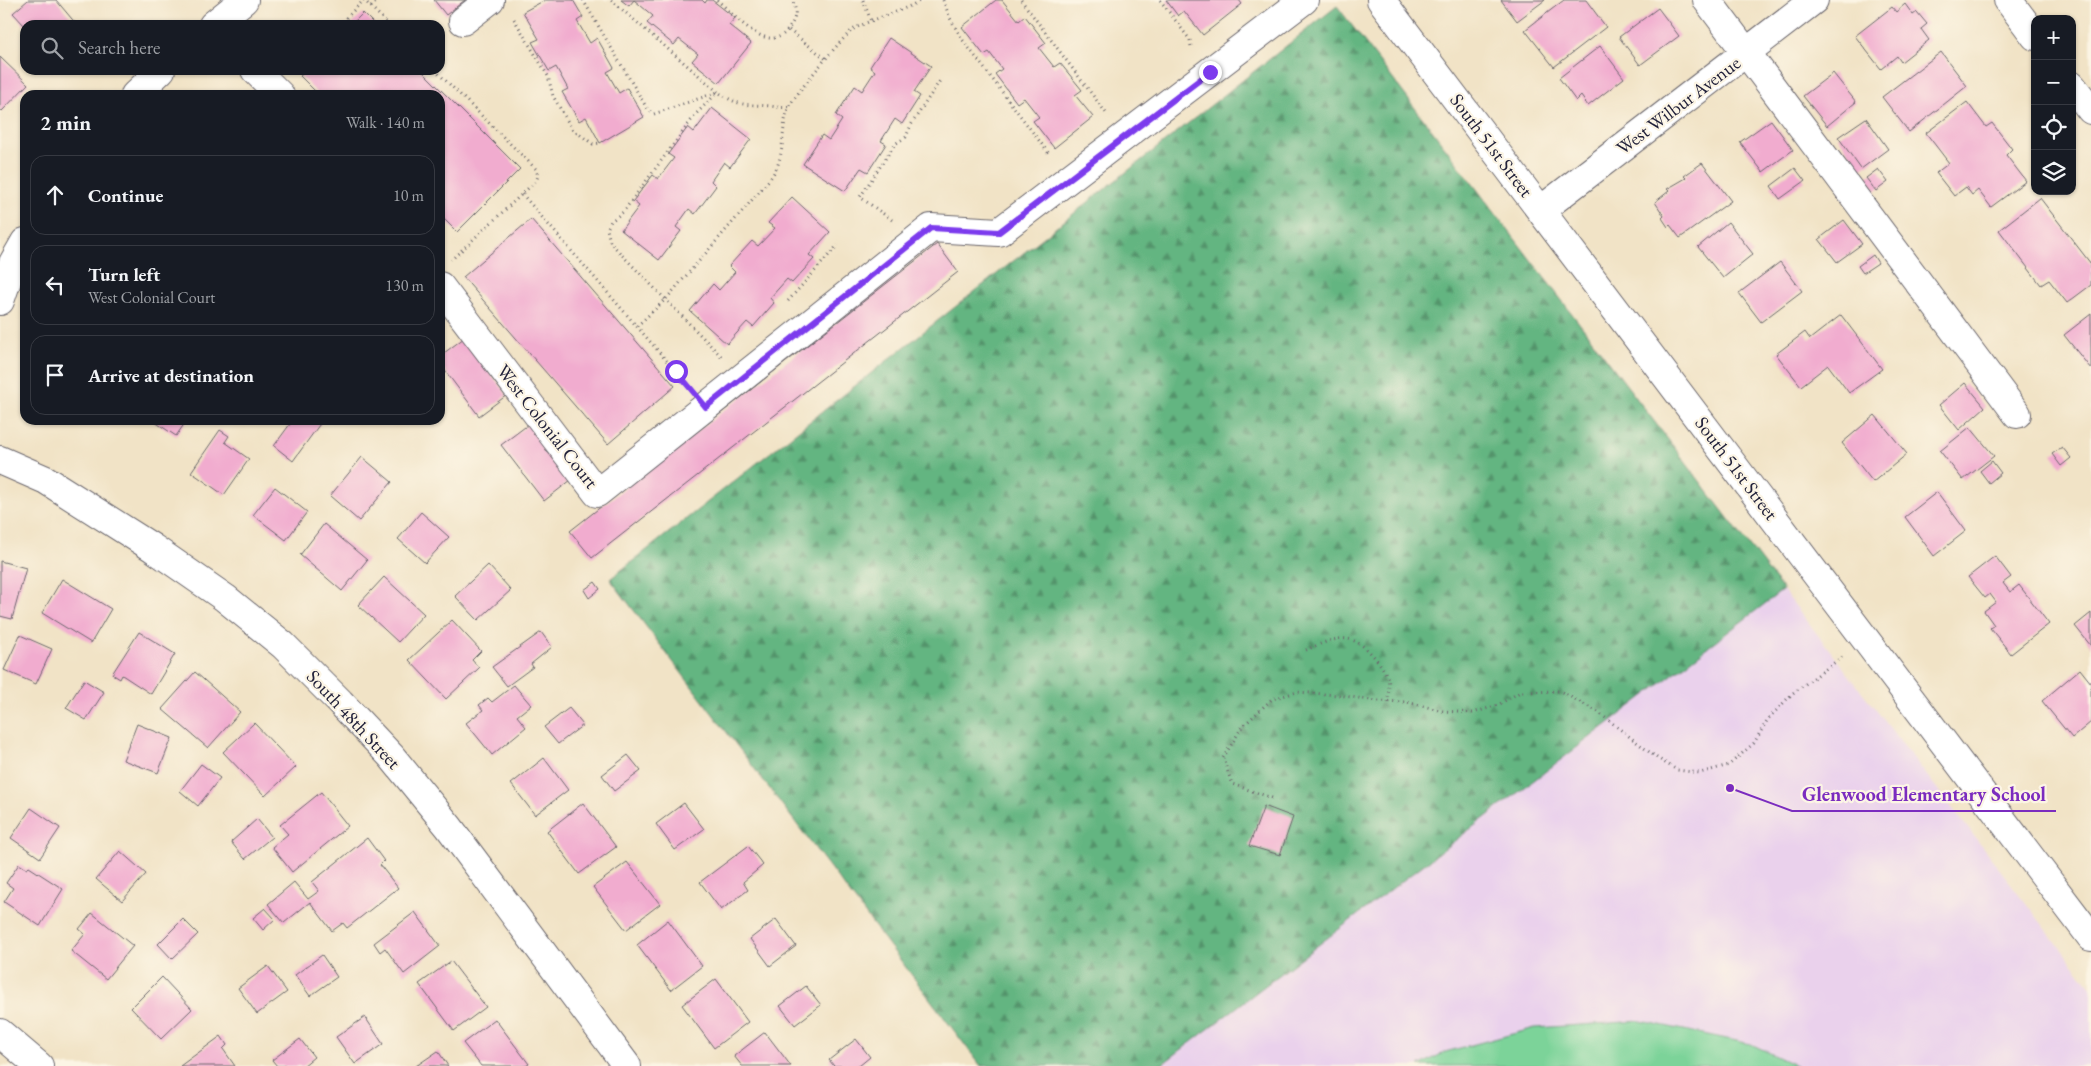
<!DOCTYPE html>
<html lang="en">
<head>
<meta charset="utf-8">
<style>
	body { margin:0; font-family:"EB Garamond",serif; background:#242831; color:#f1f3f6 }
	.controls { position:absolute; right:15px; top:15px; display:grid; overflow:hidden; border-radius:10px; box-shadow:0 1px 4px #0004 }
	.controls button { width:45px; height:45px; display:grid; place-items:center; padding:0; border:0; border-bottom:1px solid #363941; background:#171b24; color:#f1f3f6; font:25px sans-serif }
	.stop { position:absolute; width:15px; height:15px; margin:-11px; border:4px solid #7c3aed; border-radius:50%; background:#fff }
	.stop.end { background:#7c3aed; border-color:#fff; box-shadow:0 1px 5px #0008 }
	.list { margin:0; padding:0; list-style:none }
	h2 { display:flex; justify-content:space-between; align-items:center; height:65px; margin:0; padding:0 20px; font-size:21px }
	h2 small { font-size:16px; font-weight:400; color:#9ea1a6 }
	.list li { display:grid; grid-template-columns:32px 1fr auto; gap:15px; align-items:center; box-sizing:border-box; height:80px; margin:0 10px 10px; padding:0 10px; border:1px solid #363941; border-radius:15px }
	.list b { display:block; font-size:19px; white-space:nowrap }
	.list p { margin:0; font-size:16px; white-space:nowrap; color:#9ea1a6 }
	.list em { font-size:16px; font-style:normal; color:#9ea1a6 }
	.icon { flex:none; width:28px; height:28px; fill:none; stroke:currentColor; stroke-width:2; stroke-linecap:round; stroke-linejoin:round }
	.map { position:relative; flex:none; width:2091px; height:1066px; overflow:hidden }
	.search { position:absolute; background:#171b24; box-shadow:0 1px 4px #0004; left:20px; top:20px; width:425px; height:55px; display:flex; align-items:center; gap:12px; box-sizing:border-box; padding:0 18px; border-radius:15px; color:#9ea1a6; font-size:19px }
	.panel { position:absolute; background:#171b24; box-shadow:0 1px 4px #0004; left:20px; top:90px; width:425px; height:335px; border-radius:15px }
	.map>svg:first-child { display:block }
	.built { fill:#ead1ec }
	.grass { fill:#7bd399; stroke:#4e7a6a }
	.forest { fill:url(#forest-firs); stroke:#436c5e }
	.building { fill:#f1accf }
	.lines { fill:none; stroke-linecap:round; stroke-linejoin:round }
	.minor-casing { stroke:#6a666c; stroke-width:30 }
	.path { stroke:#6a666c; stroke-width:3; stroke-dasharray:1 4; stroke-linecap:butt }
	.minor { stroke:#fff; stroke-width:28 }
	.route { stroke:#7c3aed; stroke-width:6 }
	.labels { text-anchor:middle; stroke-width:4.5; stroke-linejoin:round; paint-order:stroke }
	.street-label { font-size:19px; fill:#22223b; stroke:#fcf5e5 }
	.leader { fill:none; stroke:#7b2cbf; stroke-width:2 }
	.callout-dot { fill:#7b2cbf; stroke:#fcf5e5; stroke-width:2 }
	.callout-label { font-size:20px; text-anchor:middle; font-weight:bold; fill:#7b2cbf; stroke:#fcf5e5; stroke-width:4.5; stroke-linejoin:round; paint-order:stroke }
</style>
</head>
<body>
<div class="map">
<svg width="2091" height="1066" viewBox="0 0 2091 1066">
	<defs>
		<pattern id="forest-firs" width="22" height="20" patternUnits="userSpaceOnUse" patternTransform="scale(1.25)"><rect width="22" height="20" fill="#64b581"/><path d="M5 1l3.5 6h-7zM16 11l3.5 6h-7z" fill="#52936b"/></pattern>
	</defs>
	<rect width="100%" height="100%" fill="#fcf5e5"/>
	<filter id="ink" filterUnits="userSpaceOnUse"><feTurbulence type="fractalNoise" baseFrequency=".02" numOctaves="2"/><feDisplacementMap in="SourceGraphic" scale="10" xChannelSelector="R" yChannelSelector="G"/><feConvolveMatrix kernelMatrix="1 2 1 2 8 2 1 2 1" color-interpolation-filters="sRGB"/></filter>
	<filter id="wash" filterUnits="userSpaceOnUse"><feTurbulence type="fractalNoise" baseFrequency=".0096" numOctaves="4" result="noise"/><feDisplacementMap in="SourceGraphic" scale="20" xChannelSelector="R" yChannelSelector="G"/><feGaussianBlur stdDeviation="1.12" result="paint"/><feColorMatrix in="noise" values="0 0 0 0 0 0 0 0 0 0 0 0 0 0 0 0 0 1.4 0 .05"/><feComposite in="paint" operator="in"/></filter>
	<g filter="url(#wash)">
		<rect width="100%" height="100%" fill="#f1e3c6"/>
		<path class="built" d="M1783,590L2091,987V1066H1160Z"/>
		<path class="grass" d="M1641,1021L1751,1044L1797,1066H1419L1445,1052L1535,1028Z"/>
		<path class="forest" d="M1337,6L1783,590L1160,1066H981L610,579Z"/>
		<g id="blocks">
			<path class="building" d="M28,0H56L77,25H24L13,13Z
				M434,0H465L446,15Z
				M545,0H573L583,17L577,21L590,43L597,38L614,68L607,72L619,93L627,88L644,117L600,143L586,117L579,121L562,92L568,89L556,67L549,71L532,42L539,39L523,12Z
				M621,0H702L705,3L707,0H712L735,18L729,25L751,43L719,83L692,61L698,54L679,39L674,45L647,23L653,16L634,0L629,6Z
				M996,0H1002L1019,21L1025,16L1046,43L1039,48L1054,67L1060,63L1082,90L1075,95L1093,117L1054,148L1033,121L1039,117L1024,98L1017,103L995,74L1002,69L989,52L984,55L962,27Z
				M1166,0H1239L1242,4L1203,35L1184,11L1178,16Z
				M1501,0H1545L1517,21Z
				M1564,0H1586L1606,27L1554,67L1525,30Z
				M1905,4L1913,15L1917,12L1927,24L1921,29L1929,40L1901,62L1897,56L1881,69L1855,36L1892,7L1896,12Z
				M1658,8L1679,36L1640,65L1619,37Z
				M363,13L375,25H351Z
				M889,38L931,66L914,92L920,96L902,124L895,119L881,141L886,144L868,172L861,168L845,191L803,164L822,135L829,140L842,120L836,115L855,86L862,91L875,71L870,67Z
				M1600,46L1624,78L1588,106L1581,96L1576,101L1559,78Z
				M1941,52L1967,86L1909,132L1882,97Z
				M0,57L28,84L2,111L0,109Z
				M307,70H421L520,169L457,232L440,215V95H319L300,76Z
				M1833,73L1856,102L1827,126L1803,96Z
				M1967,102L1986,127L1992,123L2012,149L2006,155L2026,181L1991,207L1978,190L1972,195L1966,187L1954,196L1936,173L1949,163L1926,133Z
				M712,108L751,139L730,167L724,162L711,181L716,186L695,214L689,209L676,227L681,231L659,260L621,230L639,206L633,201L653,175L658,179L674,158L668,154L688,127L694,132Z
				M1866,118L1888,149L1861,169L1838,137Z
				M1771,120L1793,150L1763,172L1740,142Z
				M1702,163L1731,201L1680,238L1670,225L1668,227L1662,218L1664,216L1655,202L1669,191L1667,189L1686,178L1684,176Z
				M1795,168L1805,181L1780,199L1771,186Z
				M1878,169L1888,182L1876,191L1866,178Z
				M792,197L830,232L809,255L814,259L792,283L787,279L770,298L774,303L753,327L747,322L727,344L690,311L713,284L719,290L735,272L729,266L752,241L758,246L775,228L768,223Z
				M2040,198L2091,264V285L2067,303L2049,280L2041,285L1999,230Z
				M531,219L675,386L608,444L463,277Z
				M1844,220L1862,244L1837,262L1819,239Z
				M1728,222L1753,254L1723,278L1698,247Z
				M937,244L958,272L592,558L570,531Z
				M1873,255L1878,263L1863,273L1858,266Z
				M1780,262L1802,291L1761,322L1739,293Z
				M2091,314V369L2064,335Z
				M1841,315L1882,369L1849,393L1828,365L1801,386L1776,354L1805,332L1810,339Z
				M464,338L507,395L479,416L440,364V356Z
				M1965,383L1985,407L1959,430L1939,405Z
				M1875,415L1907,454L1873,482L1842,443Z
				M152,420H187L176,436Z
				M293,420L322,421L293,461L274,446Z
				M529,424L571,480L544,501L501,445Z
				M1970,427L1994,456L1963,480L1940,451Z
				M220,430L229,436L225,442L249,459L224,495L191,472Z
				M2062,447L2071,458L2061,466L2052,454Z
				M362,457L392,482L359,521L330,496Z
				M1992,461L2001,473L1989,483L1980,471Z
				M275,487L307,512L286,540L253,515Z
				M1937,492L1966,531L1934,556L1905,517Z
				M421,512L449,537L425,563L398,539Z
				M324,524L367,560L342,591L300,555Z
				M1995,556L2011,577L2003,583L2010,592L2019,585L2049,624L2011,654L1990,628L1994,625L1984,611L1996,602L1990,594L1985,598L1968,577Z
				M0,561L26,568L12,619L0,616Z
				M488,565L511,590L478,620L455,596Z
				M384,577L424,614L398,642L358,605Z
				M62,579L111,609L91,643L42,613Z
				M595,582L600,589L589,598L584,590Z
				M2091,613V646L2075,626Z
				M452,620L481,651L472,660L479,668L446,699L409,660Z
				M139,632L175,654L151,694L122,675L120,679L112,674Z
				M541,632L552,647L531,664L533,667L507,686L492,667Z
				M20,635L52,649L36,684L4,670Z
				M2080,669L2091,683V722L2072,738L2042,701Z
				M195,672L240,712L208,748L162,709Z
				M84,680L104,692L86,720L66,708Z
				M514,685L531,705L517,716L526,727L492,755L466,723L483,710L479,705L488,698L492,702Z
				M569,708L583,725L558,744L544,727Z
				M254,723L296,767L265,796L223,752Z
				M137,724L172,738L158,773L123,760Z
				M628,755L641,771L614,791L602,775Z
				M544,758L568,790L535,815L511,784Z
				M201,764L220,778L198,806L180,791Z
				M321,792L348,826L292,872L272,847L288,834L280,825Z
				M583,803L616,847L579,874L547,831Z
				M684,803L704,829L675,850L656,824Z
				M1264,806L1293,817L1280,855L1249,846Z
				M31,808L60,828L40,858L11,838Z
				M257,819L272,837L245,859L231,842Z
				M367,838L384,861L380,865L398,888L347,928L343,923L332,931L310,902L284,923L268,904L294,882L308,899L319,891L312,882Z
				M748,846L763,865L743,882L748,890L721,910L700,882Z
				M120,851L146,874L122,901L96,879Z
				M627,862L660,904L626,930L593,887Z
				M19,864L27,869L29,867L63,889L40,926L4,902L13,888L6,883Z
				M265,908L275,919L263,930L253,918Z
				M415,912L440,946L404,974L385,948L380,952L374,943Z
				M92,913L133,946L106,979L71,951L85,934L79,929Z
				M183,919L198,934L172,959L158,944Z
				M776,919L796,946L770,966L750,939Z
				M668,920L702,966L671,990L637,945Z
				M322,955L337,977L310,996L295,975Z
				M451,961L486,1007L454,1031L419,984Z
				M268,966L287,992L257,1014L238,988Z
				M162,977L192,1009L161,1039L131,1008Z
				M716,979L748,1022L714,1048L682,1005Z
				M806,986L821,1005L795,1025L780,1006Z
				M365,1017L383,1044L355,1064L336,1037Z
				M495,1019L529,1064L526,1066H481L463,1043Z
				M765,1032L791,1066H742L734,1056Z
				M221,1036L227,1045L223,1049L235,1066H180Z
				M300,1039L314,1057L303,1066H277L272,1060Z
				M856,1039L870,1057L859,1066H834L829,1060Z
				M438,1051L448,1066H416Z"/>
		</g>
	</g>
	<g filter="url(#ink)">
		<use href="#blocks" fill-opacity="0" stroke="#6a666c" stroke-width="1"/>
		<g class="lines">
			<g class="minor-casing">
				<path id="minor" d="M1381,0L2091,937
					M1707,0L2017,414
					M2008,0L2035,36
					M463,21L490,0
					M213,25L244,0
					M255,70L280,95
					M2072,86L2091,110
					M135,95L161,70
					M1541,210L1814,0
					M440,286L597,493L931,228L999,232L1304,0
					M0,301L13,263L25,242
					M0,460L46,480L153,548L225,598L283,645L340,702L391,756L449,827L627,1066
					M0,1033L39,1066"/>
			</g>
			<path class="path" d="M583,0L648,110L654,114L718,92C740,107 744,104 770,106C777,107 782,108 789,107
				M611,0L718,92L696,114L623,212L611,221L607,229L610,242L622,255L722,357
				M717,0C736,16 771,60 791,25C796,17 797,9 792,0
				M863,0L871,21
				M943,0L950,18L962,39L1050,155
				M1021,0L1106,113
				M1160,0L1190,40L1191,47
				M371,7L378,0
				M514,19L548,76L553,96L572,129L593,144L600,143
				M339,25L364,0L389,25
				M789,30L826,59
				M435,70L536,169L538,176L536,181L451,260
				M522,194L686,383
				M892,220L860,197L895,144L906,137L911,125L941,79
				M788,301L838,245
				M637,326L666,299L765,185C769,180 773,175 776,169C785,151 781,128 788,109C792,98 844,35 854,29C875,17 900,13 921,0
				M1306,650C1318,645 1334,637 1348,639C1363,641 1383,664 1388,679C1390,685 1388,695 1388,702
				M1272,798L1232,784L1223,758L1242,727L1272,699L1297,692L1338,695L1377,701L1407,702L1443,711L1473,713L1498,705L1520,692L1560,691L1598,712L1657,758L1677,770L1700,773L1729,765L1754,743L1768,719L1793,693L1842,657"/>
			<use href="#minor" class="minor"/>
		</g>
	</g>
	<g class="lines" filter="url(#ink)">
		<path class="route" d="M676,371L706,407L931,228L999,232L1210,72"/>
	</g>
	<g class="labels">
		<g class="street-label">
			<text transform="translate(1678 105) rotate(-37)" y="7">West Wilbur Avenue</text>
			<text transform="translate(1492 145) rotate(53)" y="7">South 51st Street</text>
			<text transform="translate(548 426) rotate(52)" y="7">West Colonial Court</text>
			<text transform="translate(1737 468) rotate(53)" y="7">South 51st Street</text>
			<text transform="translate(354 719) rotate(47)" y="7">South 48th Street</text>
		</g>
	</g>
	<path class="leader" d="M1730 788L1792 811H2056"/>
	<circle class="callout-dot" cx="1730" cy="788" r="5"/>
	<g class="callout-label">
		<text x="1924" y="801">Glenwood Elementary School</text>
	</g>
</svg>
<div class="controls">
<button>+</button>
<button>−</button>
<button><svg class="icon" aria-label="locate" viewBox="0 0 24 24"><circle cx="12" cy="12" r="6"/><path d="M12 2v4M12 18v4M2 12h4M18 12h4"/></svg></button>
<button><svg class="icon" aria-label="layers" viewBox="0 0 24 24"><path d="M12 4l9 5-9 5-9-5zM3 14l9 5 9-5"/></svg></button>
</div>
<div class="stop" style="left:676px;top:371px"></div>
<div class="stop end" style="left:1210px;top:72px"></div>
<div class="search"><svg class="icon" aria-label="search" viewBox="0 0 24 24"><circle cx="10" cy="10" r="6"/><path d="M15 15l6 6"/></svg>Search here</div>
<section class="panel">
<h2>2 min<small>Walk · 140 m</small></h2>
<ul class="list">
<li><svg class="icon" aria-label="ahead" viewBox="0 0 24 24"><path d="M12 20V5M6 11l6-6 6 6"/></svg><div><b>Continue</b></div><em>10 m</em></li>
<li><svg class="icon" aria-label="left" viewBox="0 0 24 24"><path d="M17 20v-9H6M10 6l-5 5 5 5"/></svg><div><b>Turn left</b><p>West Colonial Court</p></div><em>130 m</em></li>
<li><svg class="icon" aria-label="arrive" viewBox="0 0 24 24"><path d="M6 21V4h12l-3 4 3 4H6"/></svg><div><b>Arrive at destination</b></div></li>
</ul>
</section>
</div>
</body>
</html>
